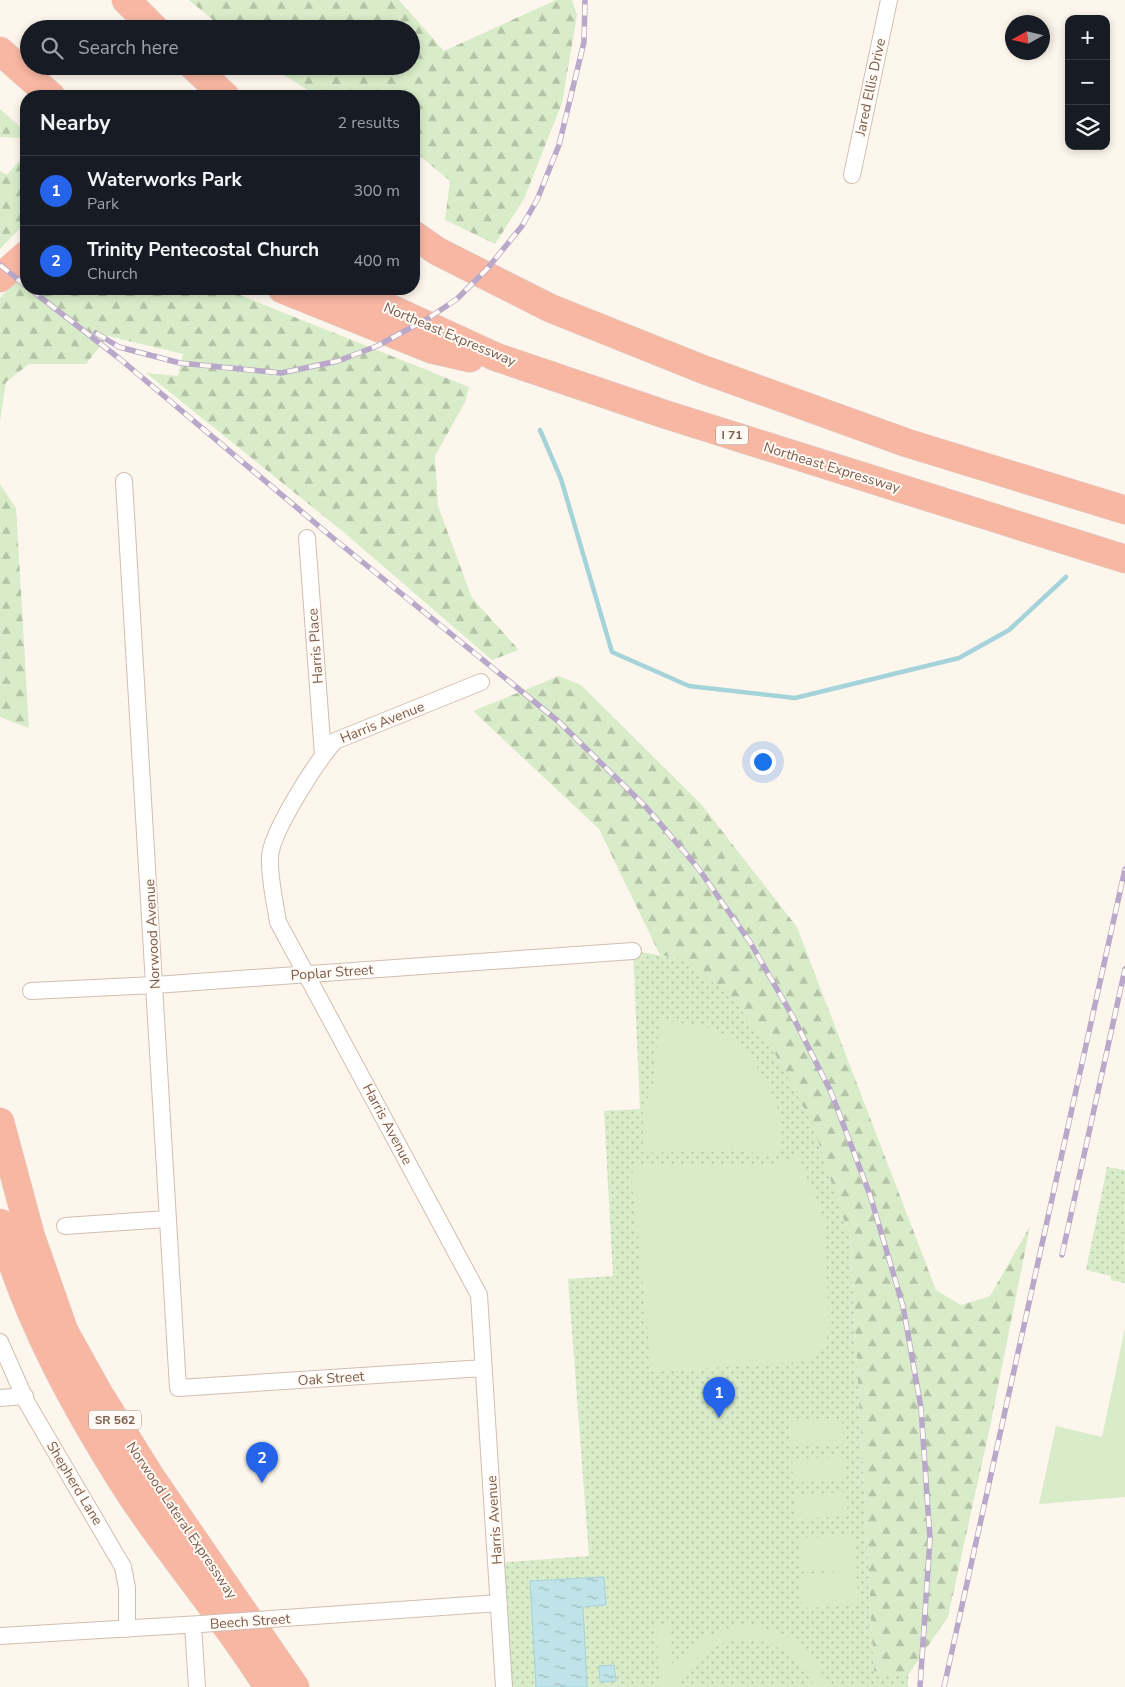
<!DOCTYPE html>
<html lang="en">
<head>
<meta charset="utf-8">
<style>
	body { margin:0; font-family:"Nunito Sans",sans-serif; background:#20242c; color:#f1f3f6 }
	.controls { position:absolute; right:15px; top:15px; display:grid; overflow:hidden; border-radius:10px; box-shadow:0 2px 8px #0003 }
	.controls button { width:45px; height:45px; display:grid; place-items:center; padding:0; border:0; border-bottom:1px solid #363941; background:#171b24; color:#f1f3f6; font:25px sans-serif }
	.compass { position:absolute; left:1005px; top:15px; width:45px; height:45px; border-radius:50%; background:#171b24; box-shadow:0 2px 8px #0003; rotate:262deg }
	.you { position:absolute; left:762px; top:761px; width:18px; height:18px; margin:-12px; border:4px solid #fff; border-radius:50%; background:#1a73e8; box-shadow:0 0 0 8px #1a73e833 }
	.badge { display:grid; place-items:center; width:32px; height:32px; border-radius:50%; background:#2563eb; color:#fff; font-size:16px; font-weight:700 }
	.pin { position:absolute; translate:-50% -41px; filter:drop-shadow(0 1px 2px #0008) }
	.pin::after { content:''; position:absolute; top:26px; width:18px; height:15px; background:inherit; clip-path:polygon(0 0,100% 0,50% 100%) }
	.list { margin:0; padding:0; list-style:none }
	h2 { display:flex; justify-content:space-between; align-items:center; height:65px; margin:0; padding:0 20px; font-size:21px }
	h2 small { font-size:16px; font-weight:400; color:#9ea1a6 }
	.list li { display:grid; grid-template-columns:32px 1fr auto; gap:15px; align-items:center; box-sizing:border-box; height:70px; padding:0 20px; border-top:1px solid #363941 }
	.list b { display:block; font-size:19px; white-space:nowrap }
	.list p { margin:0; font-size:16px; white-space:nowrap; color:#9ea1a6 }
	.list em { font-size:16px; font-style:normal; color:#9ea1a6 }
	.icon { flex:none; width:28px; height:28px; fill:none; stroke:currentColor; stroke-width:2; stroke-linecap:round; stroke-linejoin:round }
	.map { position:relative; flex:none; width:1125px; height:1687px; overflow:hidden }
	.search { position:absolute; background:#171b24; box-shadow:0 2px 8px #0003; left:20px; top:20px; width:400px; height:55px; display:flex; align-items:center; gap:12px; box-sizing:border-box; padding:0 18px; border-radius:28px; color:#9ea1a6; font-size:19px }
	.panel { position:absolute; background:#171b24; box-shadow:0 2px 8px #0003; left:20px; top:90px; width:400px; height:205px; border-radius:20px }
	.map>svg:first-child { display:block }
	.forest { fill:url(#forest-firs) }
	.park { fill:url(#park-dots) }
	.pitch { fill:#d8ecc9 }
	.water { fill:url(#water-ripples); stroke:#a5d3da }
	.lines { fill:none; stroke-linecap:round; stroke-linejoin:round }
	.stream { stroke:#a5d3da; stroke-width:4.5 }
	.minor-casing { stroke:#d1beb0; stroke-width:18 }
	.motorway-casing { stroke:#dad1cd; stroke-width:29 }
	.minor { stroke:#fff; stroke-width:16 }
	.motorway { stroke:#f7b7a3; stroke-width:28 }
	.rail-casing { stroke:#b9a8c9; stroke-width:5.5 }
	.rail { stroke:#fffaf3; stroke-width:4; stroke-dasharray:11; stroke-linecap:butt }
	.minor-bridge-casing { stroke:#d1beb0; stroke-width:18; stroke-linecap:butt }
	.minor-bridge { stroke:#fff; stroke-width:16 }
	.labels { text-anchor:middle; stroke-width:4; stroke-linejoin:round; paint-order:stroke }
	.shield { fill:#fffaf3; stroke:#a28b7f; stroke-width:1 }
	.shield-label { font-size:12px; font-weight:bold; fill:#7a5c4d }
	.street-label { font-size:14px; fill:#7a5c4d; stroke:#fffaf3 }
</style>
</head>
<body>
<div class="map">
<svg width="1125" height="1687" viewBox="0 0 1125 1687">
	<defs>
		<pattern id="forest-firs" width="22" height="20" patternUnits="userSpaceOnUse" patternTransform="scale(1.25)"><rect width="22" height="20" fill="#d8ecc9"/><path d="M5 1l3.5 6h-7zM16 11l3.5 6h-7z" fill="#b4c2a5"/></pattern>
		<pattern id="park-dots" width="8" height="8" patternUnits="userSpaceOnUse" patternTransform="scale(1.25)"><rect width="8" height="8" fill="#d8ecc9"/><path d="M2 2h.1M6 6h.1" fill="none" stroke="#b4c2a5" stroke-width="1.8" stroke-linecap="round"/></pattern>
		<pattern id="water-ripples" width="26" height="14" patternUnits="userSpaceOnUse" patternTransform="scale(1.25)"><rect width="26" height="14" fill="#bfe3e8"/><path d="M2 4q2-2 4 0t4 0M15 11q2-2 4 0t4 0" fill="none" stroke="#a0bbbe"/></pattern>
	</defs>
	<rect width="100%" height="100%" fill="#fdf6ec"/>
	<path class="forest" d="M189,0H399L444,51L556,0H572L577,15L562,103L524,199L495,244L445,220L450,181L414,151V96H317L270,66H411V29H224Z
		M0,109L26,132V138L0,137Z
		M26,160V222L0,249V171L7,175L19,161Z
		M26,271V289H225L469,387L465,402L435,456L438,506L472,598L519,650L492,660L341,530L146,373L178,376L183,354L108,336L86,364H29L6,382L0,421V298Z
		M0,484L16,508L29,728L0,717Z
		M559,676L581,685L701,804L797,927L936,1290L961,1305L990,1296L1030,1226L991,1422L948,1617L908,1675H874L850,1238L678,958L660,955L599,829L473,711Z"/>
	<path class="park" d="M633,951L678,958L727,992L776,1055L813,1125L850,1238L874,1674L908,1675V1687H504L496,1563L589,1556L568,1279L613,1276L604,1111L640,1109Z
		M1107,1167L1125,1170V1283L1111,1280V1276L1086,1270Z"/>
	<path class="pitch" d="M660,1020L707,1027L734,1039L755,1064L771,1090L782,1122L781,1155L730,1151L643,1153V1108L653,1087Z
		M798,1155L825,1222L829,1334L812,1361L652,1372L632,1184L633,1166L773,1165Z
		M1125,1328V1497L1039,1504L1056,1426L1102,1437Z
		M842,1419L844,1443L791,1447L790,1422Z
		M844,1456L846,1480L793,1483L792,1459Z
		M846,1492L848,1516L795,1519L794,1495Z
		M854,1535L857,1569L801,1572L798,1538Z
		M856,1571L859,1605L802,1608L800,1574Z
		M742,1625C782,1627 816,1647 828,1687H814C790,1626 701,1623 680,1687H660L656,1627L670,1626L673,1668C690,1643 712,1630 742,1625Z"/>
	<path class="water" d="M604,1577L606,1605L583,1607L587,1687H536L530,1581Z
		M614,1665L616,1681L600,1682L599,1666Z"/>
	<g class="lines">
		<path class="stream" d="M540,430L561,479L612,652L689,686L795,698L959,658L1009,630L1066,577"/>
		<g class="minor-casing">
			<path id="minor" d="M852,175L889,0
				M124,481L178,1388L484,1368
				M307,538L323,755
				M481,682L335,741C317,761 271,832 270,857C269,878 275,902 278,922L479,1295L504,1687
				M31,991L155,985L633,951
				M65,1226L167,1219
				M0,1342L27,1403L123,1567L127,1588V1629
				M0,1398L25,1396
				M271,1619L499,1603
				M193,1625L197,1687
				M0,1636L201,1624"/>
		</g>
		<g class="motorway-casing">
			<path id="motorway" d="M126,0L155,29
				M0,51L51,96
				M193,66L225,96
				M414,235L437,251L550,308L702,369L907,443L1125,510
				M0,278L26,255
				M282,289L431,349L470,358
				M348,289L496,357L664,414L1125,559
				M0,1122L31,1237L64,1331L99,1394L150,1476L295,1687
				M0,1223C26,1318 76,1409 129,1492C173,1559 226,1619 268,1687"/>
		</g>
		<use href="#minor" class="minor"/>
		<use href="#motorway" class="motorway"/>
		<g class="rail-casing">
			<path id="rail" d="M0,265L26,286
				M30,289L120,359L333,538L558,721L646,807L698,868L750,942L793,1017L831,1092L870,1195L903,1306L921,1408L930,1539L920,1687
				M96,333L119,347L180,363L281,373L338,361L377,346L427,319L457,299L487,269L522,226L537,200L559,145L584,42L585,0
				M1062,1255L1125,969
				M944,1687L1125,869"/>
		</g>
		<use href="#rail" class="rail"/>
		<g class="minor-bridge-casing">
			<path id="minor-bridge" d="M201,1624L271,1619"/>
		</g>
		<use href="#minor-bridge" class="minor-bridge"/>
	</g>
	<g class="labels">
		<g class="shield">
			<rect x="716" y="425.5" width="32" height="19" rx="4"/>
			<rect x="89" y="1410.5" width="52" height="19" rx="4"/>
		</g>
		<g class="shield-label">
			<text x="732" y="439">I 71</text>
			<text x="115" y="1424">SR 562</text>
		</g>
		<g class="street-label">
			<text transform="translate(870 87) rotate(-78)" y="5">Jared Ellis Drive</text>
			<text transform="translate(450 334) rotate(23)" y="5">Northeast Expressway</text>
			<text transform="translate(832 467) rotate(17)" y="5">Northeast Expressway</text>
			<text transform="translate(315 646) rotate(-94)" y="5">Harris Place</text>
			<text transform="translate(382 722) rotate(-22)" y="5">Harris Avenue</text>
			<text transform="translate(152 934) rotate(-93)" y="5">Norwood Avenue</text>
			<text transform="translate(332 972) rotate(-4)" y="5">Poplar Street</text>
			<text transform="translate(388 1124) rotate(62)" y="5">Harris Avenue</text>
			<text transform="translate(331 1378) rotate(-4)" y="5">Oak Street</text>
			<text transform="translate(75 1483) rotate(59)" y="5">Shepherd Lane</text>
			<text transform="translate(182 1520) rotate(56)" y="5">Norwood Lateral Expressway</text>
			<text transform="translate(494 1520) rotate(-94)" y="5">Harris Avenue</text>
			<text transform="translate(250 1621) rotate(-4)" y="5">Beech Street</text>
		</g>
	</g>
</svg>
<div class="controls">
<button>+</button>
<button>−</button>
<button><svg class="icon" aria-label="layers" viewBox="0 0 24 24"><path d="M12 4l9 5-9 5-9-5zM3 14l9 5 9-5"/></svg></button>
</div>
<svg class="compass" viewBox="-18 -18 36 36"><path d="M0-13l5 13h-10z" fill="#e53935"/><path d="M0 13l5-13h-10z" fill="#9ea1a6"/></svg>
<div class="you"></div>
<div class="pin badge" style="left:719px;top:1418px">1</div>
<div class="pin badge" style="left:262px;top:1483px">2</div>
<div class="search"><svg class="icon" aria-label="search" viewBox="0 0 24 24"><circle cx="10" cy="10" r="6"/><path d="M15 15l6 6"/></svg>Search here</div>
<section class="panel">
<h2>Nearby<small>2 results</small></h2>
<ul class="list">
<li><span class="badge">1</span><div><b>Waterworks Park</b><p>Park</p></div><em>300 m</em></li>
<li><span class="badge">2</span><div><b>Trinity Pentecostal Church</b><p>Church</p></div><em>400 m</em></li>
</ul>
</section>
</div>
</body>
</html>
